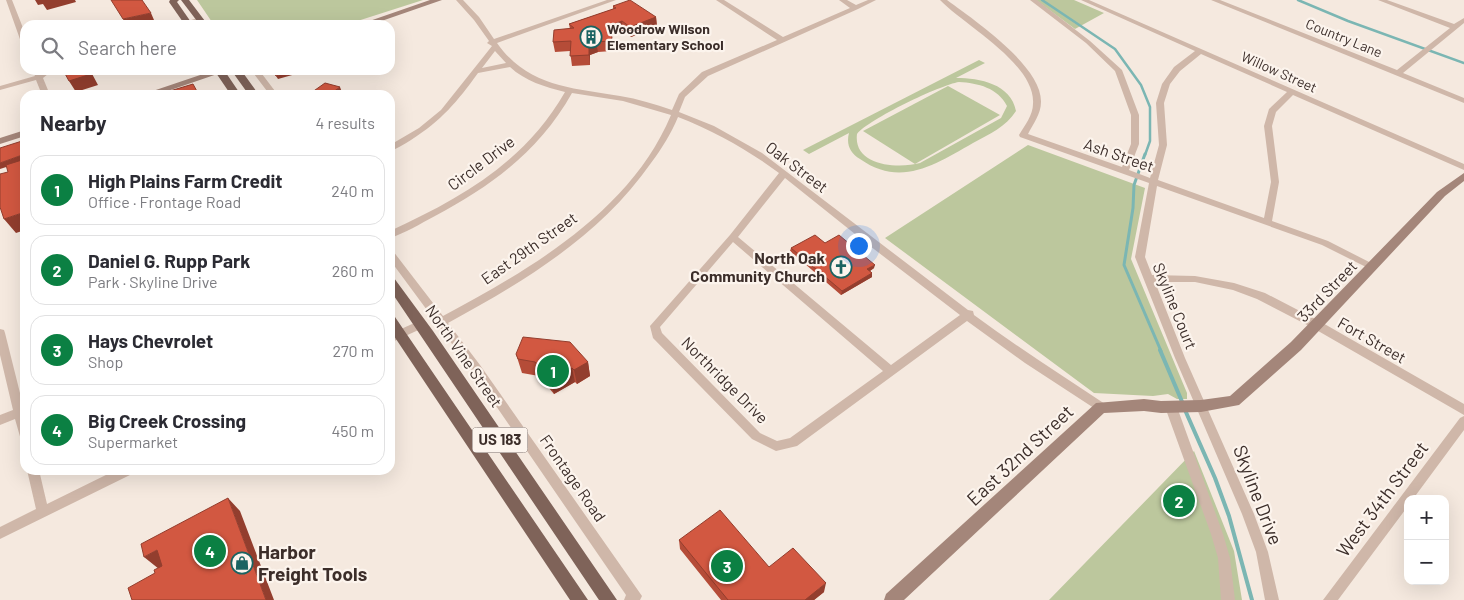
<!DOCTYPE html>
<html lang="en">
<head>
<meta charset="utf-8">
<style>
	body { margin:0; font-family:Barlow,sans-serif; background:#f2f2f3; color:#2b2b33 }
	.controls { position:absolute; right:15px; bottom:15px; display:grid; overflow:hidden; border-radius:10px; box-shadow:0 5px 20px #0002 }
	.controls button { width:45px; height:45px; display:grid; place-items:center; padding:0; border:0; border-bottom:1px solid #e1e1e2; background:#fff; color:#2b2b33; font:25px sans-serif }
	.you { position:absolute; left:858px; top:245px; width:18px; height:18px; margin:-12px; border:4px solid #fff; border-radius:50%; background:#1a73e8; box-shadow:0 0 0 8px #1a73e833 }
	.badge { display:grid; place-items:center; width:32px; height:32px; border-radius:50%; background:#0b8043; color:#fff; font-size:16px; font-weight:700 }
	.pin { position:absolute; translate:-50% -50%; border:2px solid #fff; box-shadow:0 1px 5px #0006 }
	.list { margin:0; padding:0; list-style:none }
	h2 { display:flex; justify-content:space-between; align-items:center; height:65px; margin:0; padding:0 20px; font-size:21px }
	h2 small { font-size:16px; font-weight:400; color:#7c7c81 }
	.list li { display:grid; grid-template-columns:32px 1fr auto; gap:15px; align-items:center; box-sizing:border-box; height:70px; margin:0 10px 10px; padding:0 10px; border:1px solid #e1e1e2; border-radius:15px }
	.list b { display:block; font-size:19px; white-space:nowrap }
	.list p { margin:0; font-size:16px; white-space:nowrap; color:#7c7c81 }
	.list em { font-size:16px; font-style:normal; color:#7c7c81 }
	.icon { flex:none; width:28px; height:28px; fill:none; stroke:currentColor; stroke-width:2; stroke-linecap:round; stroke-linejoin:round }
	.map { position:relative; flex:none; width:1464px; height:600px; overflow:hidden }
	.search { position:absolute; background:#fff; box-shadow:0 5px 20px #0002; left:20px; top:20px; width:375px; height:55px; display:flex; align-items:center; gap:12px; box-sizing:border-box; padding:0 18px; border-radius:15px; color:#7c7c81; font-size:19px }
	.panel { position:absolute; background:#fff; box-shadow:0 5px 20px #0002; left:20px; top:90px; width:375px; height:385px; border-radius:15px }
	.map>svg:first-child { display:block }
	.green { fill:#bcc79d; fill-rule:evenodd }
	.lines { fill:none; stroke-linecap:round; stroke-linejoin:round }
	.stream-far2 { stroke:#7bb6b3; stroke-width:2.5 }
	.stream-far1 { stroke:#7bb6b3; stroke-width:3 }
	.stream { stroke:#7bb6b3; stroke-width:4 }
	.street { fill:#cfb7a9; fill-rule:evenodd }
	.secondary { fill:#a4867a; fill-rule:evenodd }
	.primary { fill:#7f6359; fill-rule:evenodd }
	.wall { fill:#b54c38 }
	.shaded-wall { fill:#933e2e }
	.building { fill:#d25841; stroke:#933e2e }
	.labels { text-anchor:middle; stroke-width:4.5; stroke-linejoin:round; paint-order:stroke }
	.far-poi-label { font-size:14px; font-weight:bold; fill:#3c2e2a; stroke:#fcf4ed; text-anchor:start }
	.far-street-label { font-size:14px; fill:#3c2e2a; stroke:#fcf4ed }
	.shield { fill:#fcf4ed; stroke:#766964; stroke-width:1 }
	.shield-label { font-size:15px; font-weight:bold; fill:#3c2e2a }
	.street-label { font-size:16px; fill:#3c2e2a; stroke:#fcf4ed }
	.poi-label { font-size:16px; font-weight:bold; fill:#3c2e2a; stroke:#fcf4ed; text-anchor:end }
	.near-street-label { font-size:19px; fill:#3c2e2a; stroke:#fcf4ed }
	.near-poi-label { font-size:19px; font-weight:bold; fill:#3c2e2a; stroke:#fcf4ed; text-anchor:start }
</style>
</head>
<body>
<div class="map">
<svg width="1464" height="600" viewBox="0 0 1464 600">
	<rect width="100%" height="100%" fill="#f5e9df"/>
	<path class="green" d="M197,0H423L345,25H214Z
		M1036,0H1074L1104,13L1075,29Z
		M979,60L985,63L956,78C980,78 1011,84 1016,111C1006,127 989,134 973,143C936,164 901,188 860,159C850,153 846,144 849,133L809,154L803,150ZM959,82C978,83 998,88 1007,106L1001,118L920,163C898,169 853,166 857,134C869,119 940,85 959,82Z
		M948,86L1000,115L915,164L863,131Z
		M1028,145L1145,188L1131,259L1187,393V399H1177L1168,394L1153,396L1094,393L885,238Z
		M1194,451L1234,551L1242,600H1049Z"/>
	<g class="lines">
		<path class="stream-far2" d="M1042,0L1115,49L1141,85L1150,107V141L1145,155
			M1298,0L1348,21L1464,63"/>
		<path class="stream-far1" d="M1145,154L1134,185L1133,208L1124,265L1161,351"/>
		<path class="stream" d="M1160,350L1183,404
			M1185,410L1215,478L1229,516L1252,600"/>
		<path class="street" d="M6,0H12L25,33V44L21,42Z
			M456,0H463L479,17L494,39L607,0H616L497,43C528,87 572,88 620,96C638,99 655,104 672,110L679,94L702,72L777,40L716,0H724L783,37L850,8L839,0H847L856,5L868,0H876L858,9L708,76L685,97L679,112L714,126L762,153L968,310L973,311L974,315C1016,346 1061,375 1105,404L1107,407L1105,410L1101,412L1097,410L1025,363L967,321L797,446L776,451L752,439L653,338L650,326L730,235L779,173C748,150 714,131 678,117C671,134 662,148 651,163C600,236 525,281 448,323L480,365L642,596L640,600H624L626,595L472,371L390,260V250L393,251L443,316C531,269 631,211 671,115L623,101L572,93C540,150 492,186 435,216C420,224 405,233 390,238V231C461,198 525,162 565,92C545,87 525,81 510,67L478,73C457,102 442,120 411,140C404,144 397,149 390,151V145L419,128L441,110L492,46L487,43L489,41L474,20ZM495,51L506,63L482,68ZM785,178L870,246L960,315L891,365L738,237ZM733,242L883,371L790,438L777,441L760,433L662,333L660,327Z
			M940,0H947C974,20 1042,66 1041,102C1041,114 1033,124 1028,134L1122,167L1131,144V115L1115,71L1086,43L1030,0H1037L1090,41L1122,70L1139,115V144L1129,170L1150,178L1159,145L1156,103L1162,84L1174,67L1195,51L1081,0H1089L1464,164V170L1293,95L1276,112L1272,126L1279,182L1272,221L1328,241L1375,265L1377,267L1375,269L1372,270L1322,245L1157,186L1145,257L1152,275L1195,276L1234,283L1265,293L1321,322L1464,404V415L1313,328L1257,299L1233,290L1195,282H1155L1185,358L1254,514L1268,552L1279,600H1265L1256,552L1242,514L1175,358L1135,257L1149,183L1020,137L1019,135C1025,125 1033,115 1033,104C1036,64 964,25 940,0ZM1201,54L1287,92L1269,109L1264,126L1271,182L1264,218L1158,180L1167,145L1164,103L1170,84L1180,71Z
			M1211,0H1220L1397,70L1450,28L1378,0H1387L1454,24L1464,18V23L1403,73L1464,98V103Z
			M200,17L203,19L202,20L187,25H177Z
			M32,70H40L41,72L44,70H53L43,78L50,95H42L36,80L0,90V86L35,76Z
			M251,70H259L278,95H270Z
			M421,320L425,321L426,324L425,327L390,343V334Z
			M0,329L4,330L5,333L25,413V442L21,440L15,419L0,425V415L13,410L0,355Z
			M1171,402L1175,404L1177,407L1223,534L1230,558L1235,600H1221L1218,558L1211,534L1165,407L1167,404Z
			M1464,416V430L1413,499H1408V506L1338,600H1323L1460,418Z
			M27,470H39L47,504L116,470H134L132,474L0,539V527L36,509Z"/>
		<path class="secondary" d="M430,0H442L370,25H358Z
			M215,70H229L156,95H141Z
			M25,130V136L0,144V138Z
			M1464,173V181L1445,196L1301,350L1239,405L1201,412L1161,413L1144,411L1104,413L904,600H884L886,594L1096,403L1144,399L1161,401L1201,400L1230,396L1291,342L1437,192Z"/>
		<path class="primary" d="M170,0H179L177,2L193,25H185L169,2Z
			M181,0H189L208,25H200Z
			M214,70H224L241,95H231Z
			M231,70H241L259,95H249Z
			M390,277L394,278L433,331L617,600H599L390,290Z
			M390,315L395,317L588,600H570L390,330Z"/>
	</g>
	<path class="wall" d="M613,6L656,17L657,27L631,37L623,31L611,36L613,47L612,51L598,52L590,55V65L572,66L570,51L555,52L553,42L570,29L569,24L613,9Z
		M825,243L874,268L870,271L872,273V277L841,295L790,251L791,248Z
		M516,354L588,362L590,376L577,384L575,382L554,394L539,376L522,373Z
		M679,540L769,567L824,592L814,600H721L680,549Z"/>
	<path class="shaded-wall" d="M35,0H75L76,2L47,10L43,4L38,5Z
		M151,13L154,20L126,25L123,19Z
		M656,17L657,27L631,37L630,27Z
		M622,21L623,31L607,37L606,27Z
		M612,37L613,47L612,51L611,41Z
		M596,42L598,52L590,55V65L589,55V44Z
		M89,70H90L98,85L76,92L69,81Z
		M130,70H153L134,75Z
		M297,70H310L278,79L276,76Z
		M340,87L343,95H329Z
		M25,154V161L0,169V163Z
		M25,212V230L16,233L4,219Z
		M875,265L874,268L867,273V269Z
		M872,273V277L841,295L842,291Z
		M588,362L590,376L577,384L574,370Z
		M572,368L575,382L554,394L550,380Z
		M228,498L240,511L274,600H266Z
		M157,550L171,562L159,569L144,557Z
		M826,583L824,592L814,600H805Z"/>
	<path class="building" d="M111,0H142L151,13L123,19Z
		M630,0L656,17L630,27L622,21L606,27L612,37L611,41L596,42L589,44V55L570,56L571,41L553,42L554,30L574,28L569,24L616,8L613,6Z
		M63,70H89L91,74L69,81Z
		M272,70H297L276,76Z
		M325,83L340,87L329,95H308Z
		M193,84L199,95L160,94Z
		M22,141L25,150V154L0,163V148Z
		M25,159V212L4,219L0,207V174L8,172L6,165Z
		M815,235L825,243L839,235L875,265L867,269L872,273L842,291L791,248Z
		M523,337L570,342L588,362L574,370L572,368L550,380L535,362L518,359L516,354Z
		M228,498L266,600H132L128,588L155,573L154,570L162,566L157,550L144,557L141,544Z
		M720,510L769,567L793,548L826,583L805,600H728L679,540Z"/>
	<defs>
		<g id="building-ring" transform="scale(1.125)"><circle r="9.5" fill="#fcf4ed" stroke="#1a6361" stroke-width="1.5"/><path d="M-4-6H4V6H1V3H-1V6H-4ZM-2.5-4.3h1.7v1.8h-1.7ZM.8-4.3h1.7v1.8H.8ZM-2.5-1h1.7V.8h-1.7ZM.8-1h1.7V.8H.8Z" fill="#1a6361"/></g>
		<g id="church-ring" transform="scale(1.125)"><circle r="9.5" fill="#fcf4ed" stroke="#1a6361" stroke-width="1.5"/><path d="M-1.2-6h2.4v3.5h3.3v2.4h-3.3V6h-2.4V-.1h-3.3v-2.4h3.3Z" fill="#1a6361"/></g>
		<g id="shop-ring" transform="scale(1.125)"><circle r="9.5" fill="#fcf4ed" stroke="#1a6361" stroke-width="1.5"/><path d="M-5-2.5h2.3a2.7 3.5 0 0 1 5.4 0H5L5.5 6h-11ZM-1.5-2.5h3a1.5 2.3 0 0 0-3 0Z" fill="#1a6361"/></g>
	</defs>
	<g fill-rule="evenodd">
		<use href="#building-ring" x="591" y="37"/>
		<use href="#church-ring" x="841" y="267"/>
		<use href="#shop-ring" x="242" y="563"/>
	</g>
	<g class="labels">
		<g class="far-poi-label">
			<text x="607" y="34">Woodrow Wilson<tspan x="607" dy="16">Elementary School</tspan></text>
		</g>
		<g class="far-street-label">
			<text transform="translate(1344 38) rotate(22)" y="5">Country Lane</text>
			<text transform="translate(1279 72) rotate(24)" y="5">Willow Street</text>
		</g>
		<rect class="shield" x="472.5" y="427.5" width="55" height="25" rx="4"/>
		<g class="shield-label">
			<text x="500" y="445">US 183</text>
		</g>
		<g class="street-label">
			<text transform="translate(1119 155) rotate(19)" y="6">Ash Street</text>
			<text transform="translate(481 163) rotate(-37)" y="6">Circle Drive</text>
			<text transform="translate(797 167) rotate(37)" y="6">Oak Street</text>
			<text transform="translate(529 248) rotate(-35)" y="6">East 29th Street</text>
			<text transform="translate(1327 291) rotate(-46)" y="6">33rd Street</text>
			<text transform="translate(1175 306) rotate(68)" y="6">Skyline Court</text>
			<text transform="translate(1372 340) rotate(30)" y="6">Fort Street</text>
			<text transform="translate(464 356) rotate(55)" y="6">North Vine Street</text>
			<text transform="translate(725 380) rotate(45)" y="6">Northridge Drive</text>
			<text transform="translate(573 478) rotate(55)" y="6">Frontage Road</text>
		</g>
		<g class="poi-label">
			<text x="825" y="264">North Oak<tspan x="825" dy="18">Community Church</tspan></text>
		</g>
		<g class="near-street-label">
			<text transform="translate(1020 455) rotate(-43)" y="7">East 32nd Street</text>
			<text transform="translate(1258 495) rotate(69)" y="7">Skyline Drive</text>
			<text transform="translate(1382 499) rotate(-53)" y="7">West 34th Street</text>
		</g>
		<g class="near-poi-label">
			<text x="258" y="559">Harbor<tspan x="258" dy="22">Freight Tools</tspan></text>
		</g>
	</g>
</svg>
<div class="controls">
<button>+</button>
<button>−</button>
</div>
<div class="you"></div>
<div class="pin badge" style="left:553px;top:371px">1</div>
<div class="pin badge" style="left:1179px;top:501px">2</div>
<div class="pin badge" style="left:727px;top:566px">3</div>
<div class="pin badge" style="left:210px;top:551px">4</div>
<div class="search"><svg class="icon" aria-label="search" viewBox="0 0 24 24"><circle cx="10" cy="10" r="6"/><path d="M15 15l6 6"/></svg>Search here</div>
<section class="panel">
<h2>Nearby<small>4 results</small></h2>
<ul class="list">
<li><span class="badge">1</span><div><b>High Plains Farm Credit</b><p>Office · Frontage Road</p></div><em>240 m</em></li>
<li><span class="badge">2</span><div><b>Daniel G. Rupp Park</b><p>Park · Skyline Drive</p></div><em>260 m</em></li>
<li><span class="badge">3</span><div><b>Hays Chevrolet</b><p>Shop</p></div><em>270 m</em></li>
<li><span class="badge">4</span><div><b>Big Creek Crossing</b><p>Supermarket</p></div><em>450 m</em></li>
</ul>
</section>
</div>
</body>
</html>
